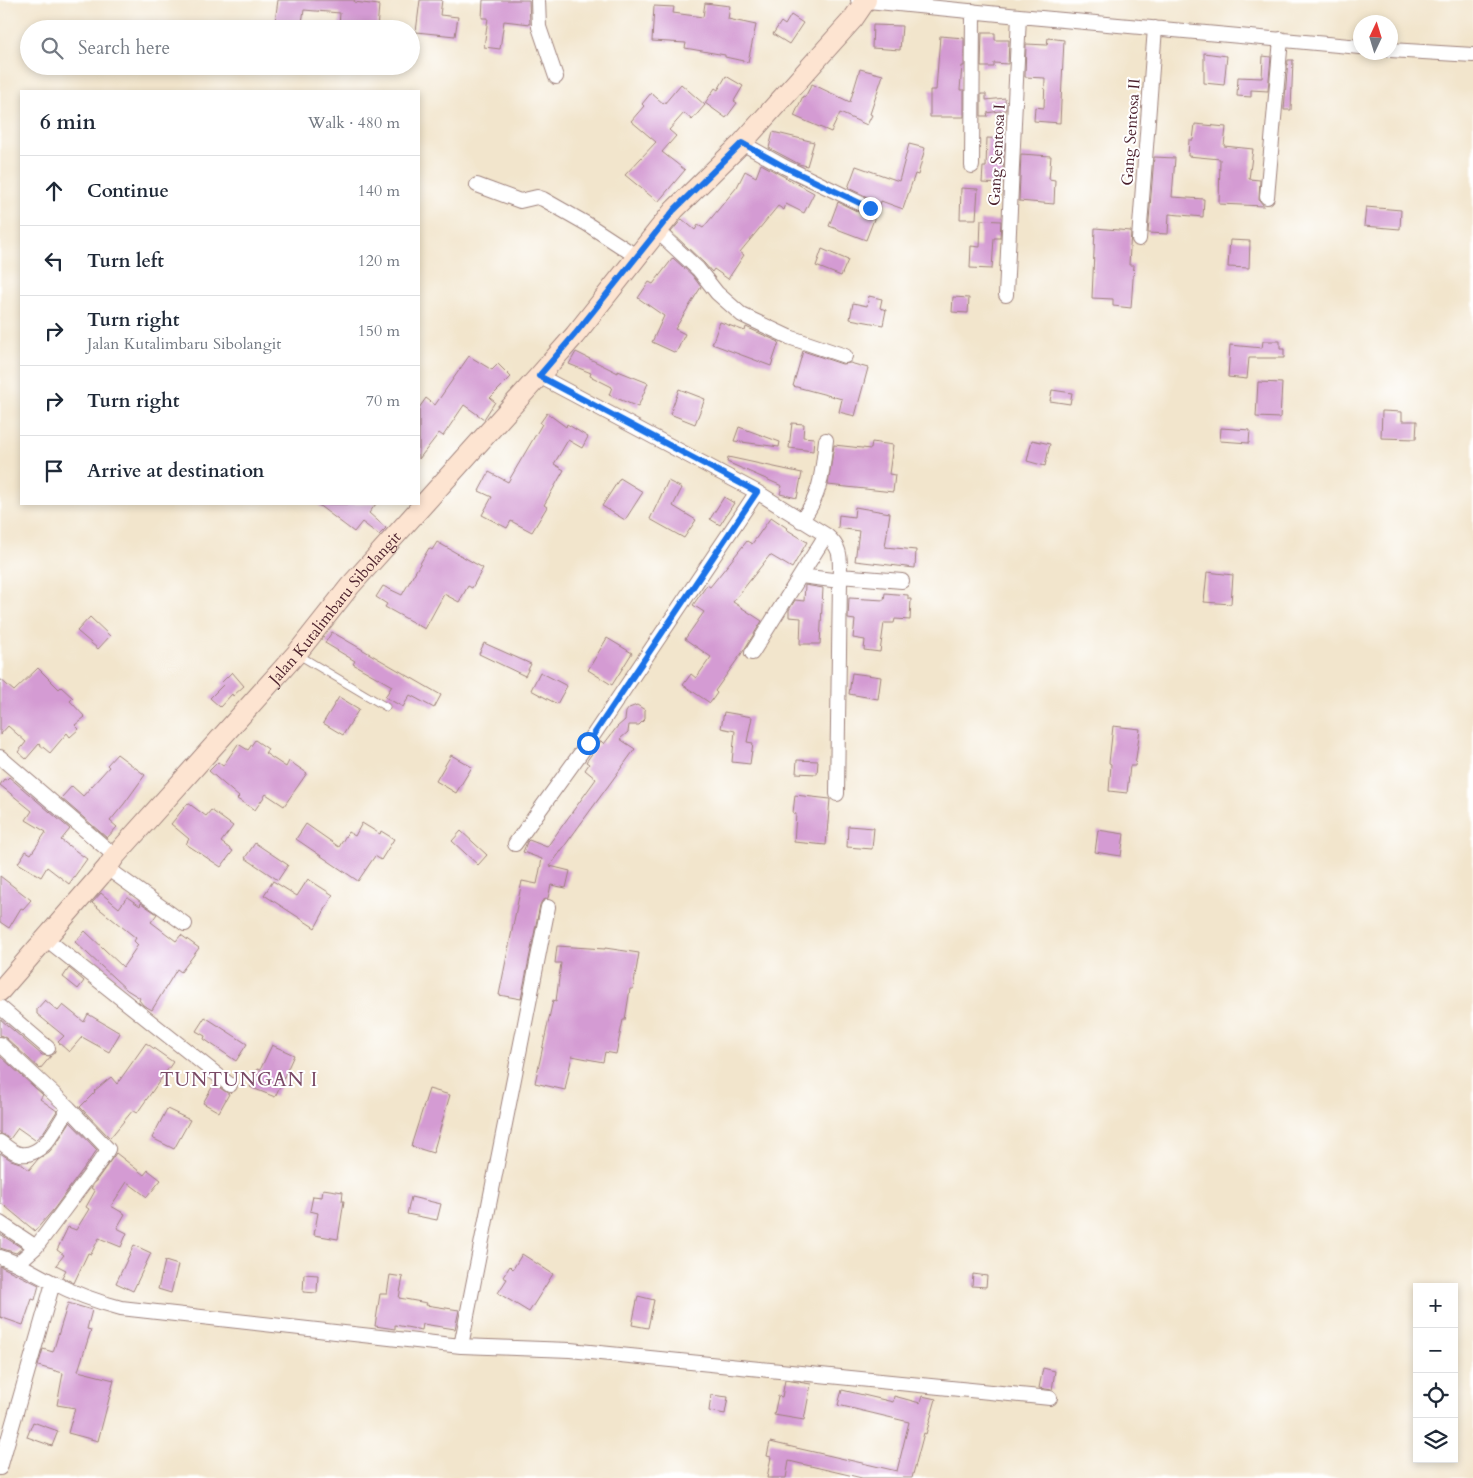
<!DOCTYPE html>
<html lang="en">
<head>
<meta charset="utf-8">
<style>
	body { margin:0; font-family:Cardo,serif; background:#f2f2f3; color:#1f2937 }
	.controls { position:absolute; right:15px; bottom:15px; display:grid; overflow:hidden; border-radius:0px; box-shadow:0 2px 8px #0003 }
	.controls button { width:45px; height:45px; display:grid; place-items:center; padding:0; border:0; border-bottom:1px solid #e0e1e3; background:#fff; color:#1f2937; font:25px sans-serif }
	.compass { position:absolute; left:1353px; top:15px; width:45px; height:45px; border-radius:50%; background:#fff; box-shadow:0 2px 8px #0003; rotate:4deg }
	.stop { position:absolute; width:15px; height:15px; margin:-11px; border:4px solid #1a73e8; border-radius:50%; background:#fff }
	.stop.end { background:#1a73e8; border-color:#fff; box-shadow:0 1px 5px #0008 }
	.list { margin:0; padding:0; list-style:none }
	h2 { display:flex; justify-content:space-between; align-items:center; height:65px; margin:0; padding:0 20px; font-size:21px }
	h2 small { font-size:16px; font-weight:400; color:#747a83 }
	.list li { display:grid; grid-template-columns:32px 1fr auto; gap:15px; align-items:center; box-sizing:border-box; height:70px; padding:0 20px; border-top:1px solid #e0e1e3 }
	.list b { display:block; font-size:19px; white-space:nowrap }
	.list p { margin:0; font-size:16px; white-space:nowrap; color:#747a83 }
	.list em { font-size:16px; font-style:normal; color:#747a83 }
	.icon { flex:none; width:28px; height:28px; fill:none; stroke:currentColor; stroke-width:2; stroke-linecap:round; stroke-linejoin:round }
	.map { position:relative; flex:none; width:1473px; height:1478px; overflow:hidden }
	.search { position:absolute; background:#fff; box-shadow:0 2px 8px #0003; left:20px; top:20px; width:400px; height:55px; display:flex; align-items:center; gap:12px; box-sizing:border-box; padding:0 18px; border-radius:28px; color:#747a83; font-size:19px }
	.panel { position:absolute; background:#fff; box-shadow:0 2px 8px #0003; left:20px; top:90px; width:400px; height:415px; border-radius:0px }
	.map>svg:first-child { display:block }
	.building { fill:#d49bd3 }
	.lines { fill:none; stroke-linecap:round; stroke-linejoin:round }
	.lane-casing { stroke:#9e827c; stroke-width:9 }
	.street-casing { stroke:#9e827c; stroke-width:16 }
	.secondary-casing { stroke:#9e827c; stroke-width:22 }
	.lane { stroke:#fff; stroke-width:7 }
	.street { stroke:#fff; stroke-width:14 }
	.secondary { stroke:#fde4d1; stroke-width:20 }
	.route { stroke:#1a73e8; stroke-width:6 }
	.labels { text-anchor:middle; stroke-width:4; stroke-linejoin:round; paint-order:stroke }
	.street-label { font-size:16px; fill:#4a1f2b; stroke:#fff }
	.quarter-label { font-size:19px; letter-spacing:1px; fill:#7a4a66; stroke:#fff }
</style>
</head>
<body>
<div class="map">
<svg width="1473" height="1478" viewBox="0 0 1473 1478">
	<rect width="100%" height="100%" fill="#fff"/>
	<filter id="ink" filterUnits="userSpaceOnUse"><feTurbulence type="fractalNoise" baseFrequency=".02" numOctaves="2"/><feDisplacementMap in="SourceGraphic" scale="10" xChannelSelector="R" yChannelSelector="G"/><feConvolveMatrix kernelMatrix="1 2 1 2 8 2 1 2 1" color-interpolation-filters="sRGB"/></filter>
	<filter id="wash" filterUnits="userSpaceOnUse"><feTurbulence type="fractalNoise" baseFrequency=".0096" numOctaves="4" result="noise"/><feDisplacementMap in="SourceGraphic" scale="20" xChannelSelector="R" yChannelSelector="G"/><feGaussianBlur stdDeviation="1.12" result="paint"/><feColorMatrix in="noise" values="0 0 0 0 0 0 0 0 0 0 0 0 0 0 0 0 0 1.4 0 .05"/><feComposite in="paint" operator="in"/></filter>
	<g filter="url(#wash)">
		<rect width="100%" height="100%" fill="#f2e5cc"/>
		<g id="blocks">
			<path class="building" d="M278,0H355L354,2L379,5L377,29H356V26L339,25L340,13L304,10L301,29H274Z
				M420,0H442L440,15L458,17L455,36L416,32Z
				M483,0H529L530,24L504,21L500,49L484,47L488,18H482Z
				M705,3L730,6L728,19L756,25L748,62L725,57V55L685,48L686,43L652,41L654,6L674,7L673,13L703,17Z
				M791,15L803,23L789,44L773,34L781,22L785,25Z
				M873,25L902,26L900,50L872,48Z
				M982,33H995V40H1009L1008,64L994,63V67H981Z
				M940,36L964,38V66H962L960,90H964V117H930V90H936Z
				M1048,38L1064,40L1060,123L1034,121L1035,107L1044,108L1045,78L1025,77L1026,44L1047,45Z
				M1204,53L1227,56L1224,85L1204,83Z
				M1263,56L1271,57L1268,91L1251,90V97L1237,96L1238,77L1262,78Z
				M1288,60H1293L1291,110H1284Z
				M860,69L883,75L870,114L872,115L867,125L840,113L831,132L794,116L803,96L805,97L812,84L850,102Z
				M726,76L743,86L734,101L737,103L726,118L705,103L715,88L718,90Z
				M681,84L705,105L692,120L684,113L669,130L676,136L662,152L685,170L658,202L625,175L656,142L631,121L644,106L642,104L651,93L664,104Z
				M981,94H986V100L1005,98L1006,110L987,113L988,116H981Z
				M1195,124L1226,127L1224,146L1253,149L1249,179L1260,180L1259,200L1264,206L1219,204L1220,159L1188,156L1189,140H1193Z
				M773,132L814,142L807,166L799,164L769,148Z
				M987,138L1005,139L1002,184L982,183L983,167H986Z
				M909,144L925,148L918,175L915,174L903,209L881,201L879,207L874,200L848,188L856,166L899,181Z
				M1021,154L1051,156L1049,179L1055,180L1054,204L1019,201Z
				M1154,157L1175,158L1172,197L1204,199L1203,217L1169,214L1168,234L1148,233Z
				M761,164L814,193L804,213L786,204L784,210L778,206L740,252L744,255L728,279L714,269L712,272L704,263L671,232L682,219L695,230L698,225L703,228L737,187L745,171L756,177Z
				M961,188L978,189L976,219H960Z
				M838,202L867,216L871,217L876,214L866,240L829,226Z
				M1366,207L1401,210L1400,229L1364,226Z
				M981,220L1001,221L1000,238H994L992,269L970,268L971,246L980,247Z
				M1095,228L1131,231L1129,265H1134L1131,308L1113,306V299L1092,298Z
				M1230,240L1250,241L1249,268L1228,267Z
				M822,249L848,260L841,276L816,266Z
				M673,258L692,275L701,287L675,329L685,334L676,353L652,342L664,316L638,298L649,282L653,284Z
				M869,296L882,299L880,308L886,310L883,325L850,319L853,303L867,306Z
				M953,297L969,298L968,313L952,312Z
				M720,322L745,331L746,327L779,342L771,366L712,344Z
				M1263,341H1280V349H1284V358H1249L1247,379L1228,377L1230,345L1262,348Z
				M803,351L842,364L850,363L868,368L855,416L839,412L842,399L793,386Z
				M576,352L618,373V371L648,383L638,407L609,395L612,387L590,376L591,373L569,364Z
				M469,356L492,370L498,364L511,377L490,398L495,402L484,419L464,405L443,436L439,433L419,459V408L426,398L435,405Z
				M1258,382L1282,383L1280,418L1256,417Z
				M679,389L705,399L695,424L670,414Z
				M1052,390L1072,393L1070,404L1050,401Z
				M1382,411L1402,412V421H1417L1416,439L1381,438Z
				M547,413L566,427L567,424L588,437L582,448L568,440L554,464L564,470L544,505L547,507L532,532L511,521L507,528L482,515L492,497L479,491L489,472L508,482L542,424L540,423Z
				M792,423L804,424L803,437L814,438L813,451L789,448Z
				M739,427L780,442L779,447L734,441Z
				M1221,428L1250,430L1249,443L1220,441Z
				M1032,440L1050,444L1045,466L1027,461Z
				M872,442L893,445L889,474L895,475L893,492L828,485L834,445L871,449Z
				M728,457L802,473L797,498L780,494L782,486L727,462Z
				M620,478L643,492L625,520L602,506Z
				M668,481L682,488L673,506L696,520L684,538L650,519Z
				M724,497L734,503L720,525L710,519Z
				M317,504H376L369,513L386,528L379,535L362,522L354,532Z
				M855,507L890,513L885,547L916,550L915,568L855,561L859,531L838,528L839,515L854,517Z
				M771,517L787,528L786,529L807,542L792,568L770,555L733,602L762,621L744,650L715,691L717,693L710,703L683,685L691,674L696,678L711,657L685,639L704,612L693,605L707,585L710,587L747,541L752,544Z
				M437,542L483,568L472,588L468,586L459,602L444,594L425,629L385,607L387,604L376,597L383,586L402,595L429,548L432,550Z
				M1207,572L1233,575L1231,604L1204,602Z
				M805,585L823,588L820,644H800L801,618L789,617V610L795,600L804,601Z
				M885,593L908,595V599H911L910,620L895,619L894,623H884L880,652L864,650L865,640L853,638L855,620L848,619L849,598L884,600Z
				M90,617L110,636L98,649L77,631Z
				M332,632L441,695L434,708L410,695L403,707L385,697L392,686L353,664L355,661L325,643Z
				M607,638L632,653L612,685L588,670Z
				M484,643L531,664L525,676L479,654Z
				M38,668L59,689L61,687L73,698L70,701L85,717L75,725L79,729L70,737L67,733L50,753L39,744L26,759L18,752L26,742L8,726L0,735V679L14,691Z
				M232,672L244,686L233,696L232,694L220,707L210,698L223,685L221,683Z
				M540,672L567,686L557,704L531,690Z
				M852,673L881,677L878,699L849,694Z
				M339,697L359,709L343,735L323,723Z
				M637,705L645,710V719L639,725H629L628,732L620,739L635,749L550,866L570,871L566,888L551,885L548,898L542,901L540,905L521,999L499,995L522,881L537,884L542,859L523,852L527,842L529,840L547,847L596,779L585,770L589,764L586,762L601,741L604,744L617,727L625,720L626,712L629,708Z
				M724,712L752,717L747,742L753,743L750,764L732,762L735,731L721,728Z
				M1113,726L1140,729L1135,766H1130L1127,793L1109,791L1111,764L1109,763Z
				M255,740L268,749L265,753L286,767L289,761L307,773L284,806L266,794L255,810L237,799L239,797L209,771L218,762L223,766L238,744L248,750Z
				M117,754L145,775L124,804L110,821L117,827L107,838L61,798L72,786L83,796L109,767L107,765Z
				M451,755L472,767L456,793L436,781Z
				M797,760L818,761L817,774L796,773Z
				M9,777L70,829L61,840L87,859L69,884L47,867L41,877L18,863L26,851L31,854L46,832L26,820L32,811L0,785L4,779L6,780Z
				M795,795L830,799L826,845L794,842L796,814L793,813Z
				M188,803L206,816L211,810L233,826L221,842L233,851L221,867L186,844L189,839L171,824Z
				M362,823L380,834L381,831L394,839L381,860L375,856L358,881L296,839L306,824L339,847L348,832L355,836Z
				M848,826L874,828L872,849L847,847Z
				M1098,830L1124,834L1121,856L1095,852Z
				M461,831L487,855L478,865L452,841Z
				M255,843L288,865L278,880L245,858Z
				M0,876L31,900L23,909L21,908L9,928L0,922Z
				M308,879L333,895L315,928L264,895L273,881L297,896Z
				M101,893L119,908L127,897L140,906L141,903L157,914L151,922L176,941L181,935L199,948L181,972L177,969L152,1010L143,1005L139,1000L140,998L127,990L75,942L85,931L123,967L138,945L134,941L136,938L92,903Z
				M557,946L605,949V948L639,953L633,989H630L625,1020H623L616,1054L605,1052L603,1062L572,1056L565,1090L535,1083L553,1000L556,1001L561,963H555Z
				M69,968L84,981L78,989L63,977Z
				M45,1000L58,1011L63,1005L84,1022L88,1014L120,1033L109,1052L82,1037L69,1052L58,1042L64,1036L37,1014V1009Z
				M205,1017L247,1044L236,1061L204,1039L205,1036L196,1031Z
				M0,1019L42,1055L51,1056L40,1069L6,1038L0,1035Z
				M146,1043L173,1062L137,1113L133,1110L110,1138L80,1107L95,1092L94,1091L111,1077L117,1084Z
				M272,1045L294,1055L275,1097L250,1087L257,1069L260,1070Z
				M0,1056L43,1095L40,1099L57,1111L43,1133L35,1140L18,1128L10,1139L0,1133Z
				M214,1084L229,1094L219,1112L203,1103Z
				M429,1089L450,1095L433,1153L411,1146Z
				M167,1109L190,1120L174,1149L152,1138Z
				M70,1122L97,1150L54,1209L35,1231L0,1202V1153L11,1160L20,1163L29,1170L38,1159L49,1152L56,1144Z
				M116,1153L144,1175L148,1170L161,1180L147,1197L127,1182L111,1206L125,1214L117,1228L127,1233L121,1247L99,1238L91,1254L88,1253L74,1283L62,1277L66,1270L56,1265L64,1255L57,1250L68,1227L76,1230L89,1209L86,1207L95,1191L91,1188Z
				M323,1189L343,1192L342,1201H344L338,1239L314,1235L318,1213L310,1211L313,1196L322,1197Z
				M411,1197L441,1204L437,1220L407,1214Z
				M0,1234L22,1248L16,1253L0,1248Z
				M134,1245L151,1253L133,1291L116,1283Z
				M522,1254L553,1274L529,1312L498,1293L507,1279L503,1277L510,1266L513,1269Z
				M165,1261L178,1265L171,1293L158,1289Z
				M0,1266L39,1285L35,1300L32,1299L23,1325L0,1317Z
				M304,1274L318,1275L317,1293L303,1292Z
				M973,1274L987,1276L986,1287L972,1286Z
				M390,1275L403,1277L399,1298L427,1303L426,1305L459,1310L455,1329L423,1324L422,1330L395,1325V1329L375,1326L380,1294H387Z
				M638,1296L654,1300L648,1328L632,1325Z
				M68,1303L92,1310L87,1329L91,1330L78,1371L114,1380L98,1441L68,1433L75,1408L57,1405L63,1373L38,1366L43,1349L53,1352Z
				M1043,1368L1055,1371L1052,1390L1039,1388Z
				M785,1380L811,1384L804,1420L774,1415L778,1396L782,1397Z
				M842,1390L893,1402L894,1396L920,1403L922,1396L936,1399L926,1434L924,1433L912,1478H862L789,1461L786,1478H767L771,1457L767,1456L770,1442L897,1471L909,1422L838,1405Z
				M711,1395L728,1397L725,1414L709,1411Z
				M33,1422L58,1431L52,1446L27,1437Z"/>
		</g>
	</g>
	<g filter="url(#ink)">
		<use href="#blocks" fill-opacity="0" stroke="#9e827c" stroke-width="1"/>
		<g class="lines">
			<g class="lane-casing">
				<path id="lane" d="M297,654L386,707"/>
			</g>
			<g class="street-casing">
				<path id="street" d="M538,0L539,27L556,77
					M858,0L1019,16L1360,47
					M1390,50L1473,55
					M742,143L785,167L870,208
					M972,166L973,11
					M477,185L520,201L537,197L543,199L587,224L636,256
					M1267,197L1281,39
					M657,231L698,269L717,293L742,315L789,337L845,356
					M1139,239L1155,28
					M1006,295L1019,16
					M539,376L757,492L826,535C844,550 839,560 840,581L837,794
					M801,521C822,494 822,472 826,440
					M801,576L840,581
					M840,576L902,581
					M752,653L826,535
					M0,757L115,856
					M515,844L588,743L757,492
					M107,868L185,924
					M45,938L230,1085
					M0,1007L48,1048
					M0,1044L69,1108L108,1149L104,1156L36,1247L18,1263
					M0,1142C6,1146 13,1153 20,1154C44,1158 58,1124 69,1108
					M0,1223L36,1247
					M0,1257C20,1263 33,1273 52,1282C73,1293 98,1302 121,1308L461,1346L570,1350L1050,1398
					M461,1346L548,907
					M0,1468L53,1283"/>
			</g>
			<g class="secondary-casing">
				<g id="secondary">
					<path id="s1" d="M0,991L107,868L115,856L297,653L350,586L539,376L575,335L674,210L742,143L853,19L866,0"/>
				</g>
			</g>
			<use href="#lane" class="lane"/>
			<use href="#street" class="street"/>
			<use href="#secondary" class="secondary"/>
		</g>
	</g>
	<g class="lines" filter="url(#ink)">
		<path class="route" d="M588,743L757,492L539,376L575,334L674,210L742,143L785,167L870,208"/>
	</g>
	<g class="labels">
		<g class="street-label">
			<text transform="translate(1130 132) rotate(-86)" y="6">Gang Sentosa II</text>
			<text transform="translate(996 155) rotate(-87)" y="6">Gang Sentosa I</text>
			<text dy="6" stroke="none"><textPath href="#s1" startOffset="509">Jalan Kutalimbaru Sibolangit</textPath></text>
		</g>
		<g class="quarter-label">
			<text x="239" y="1086">TUNTUNGAN I</text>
		</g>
	</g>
</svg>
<div class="controls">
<button>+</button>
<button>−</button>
<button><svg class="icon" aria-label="locate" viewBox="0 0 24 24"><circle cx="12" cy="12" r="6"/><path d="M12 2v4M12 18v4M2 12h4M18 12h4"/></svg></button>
<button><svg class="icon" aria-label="layers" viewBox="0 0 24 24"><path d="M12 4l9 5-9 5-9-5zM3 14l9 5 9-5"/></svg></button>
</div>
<svg class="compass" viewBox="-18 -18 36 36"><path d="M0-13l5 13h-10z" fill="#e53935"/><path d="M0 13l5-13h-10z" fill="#747a83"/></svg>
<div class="stop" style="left:588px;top:743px"></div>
<div class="stop end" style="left:870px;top:208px"></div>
<div class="search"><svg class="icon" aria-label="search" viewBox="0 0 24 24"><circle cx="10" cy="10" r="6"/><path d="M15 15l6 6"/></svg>Search here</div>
<section class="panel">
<h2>6 min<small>Walk · 480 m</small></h2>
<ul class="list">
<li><svg class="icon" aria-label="ahead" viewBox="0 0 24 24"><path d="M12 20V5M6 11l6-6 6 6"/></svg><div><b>Continue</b></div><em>140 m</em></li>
<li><svg class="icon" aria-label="left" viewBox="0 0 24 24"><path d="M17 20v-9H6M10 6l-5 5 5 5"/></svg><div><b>Turn left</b></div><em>120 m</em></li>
<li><svg class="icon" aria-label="right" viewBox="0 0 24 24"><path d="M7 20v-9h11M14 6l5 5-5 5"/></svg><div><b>Turn right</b><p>Jalan Kutalimbaru Sibolangit</p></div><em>150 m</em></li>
<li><svg class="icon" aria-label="right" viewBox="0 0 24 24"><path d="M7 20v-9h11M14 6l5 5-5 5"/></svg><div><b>Turn right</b></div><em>70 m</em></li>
<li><svg class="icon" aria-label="arrive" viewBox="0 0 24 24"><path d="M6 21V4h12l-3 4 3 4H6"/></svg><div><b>Arrive at destination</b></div></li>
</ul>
</section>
</div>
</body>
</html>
